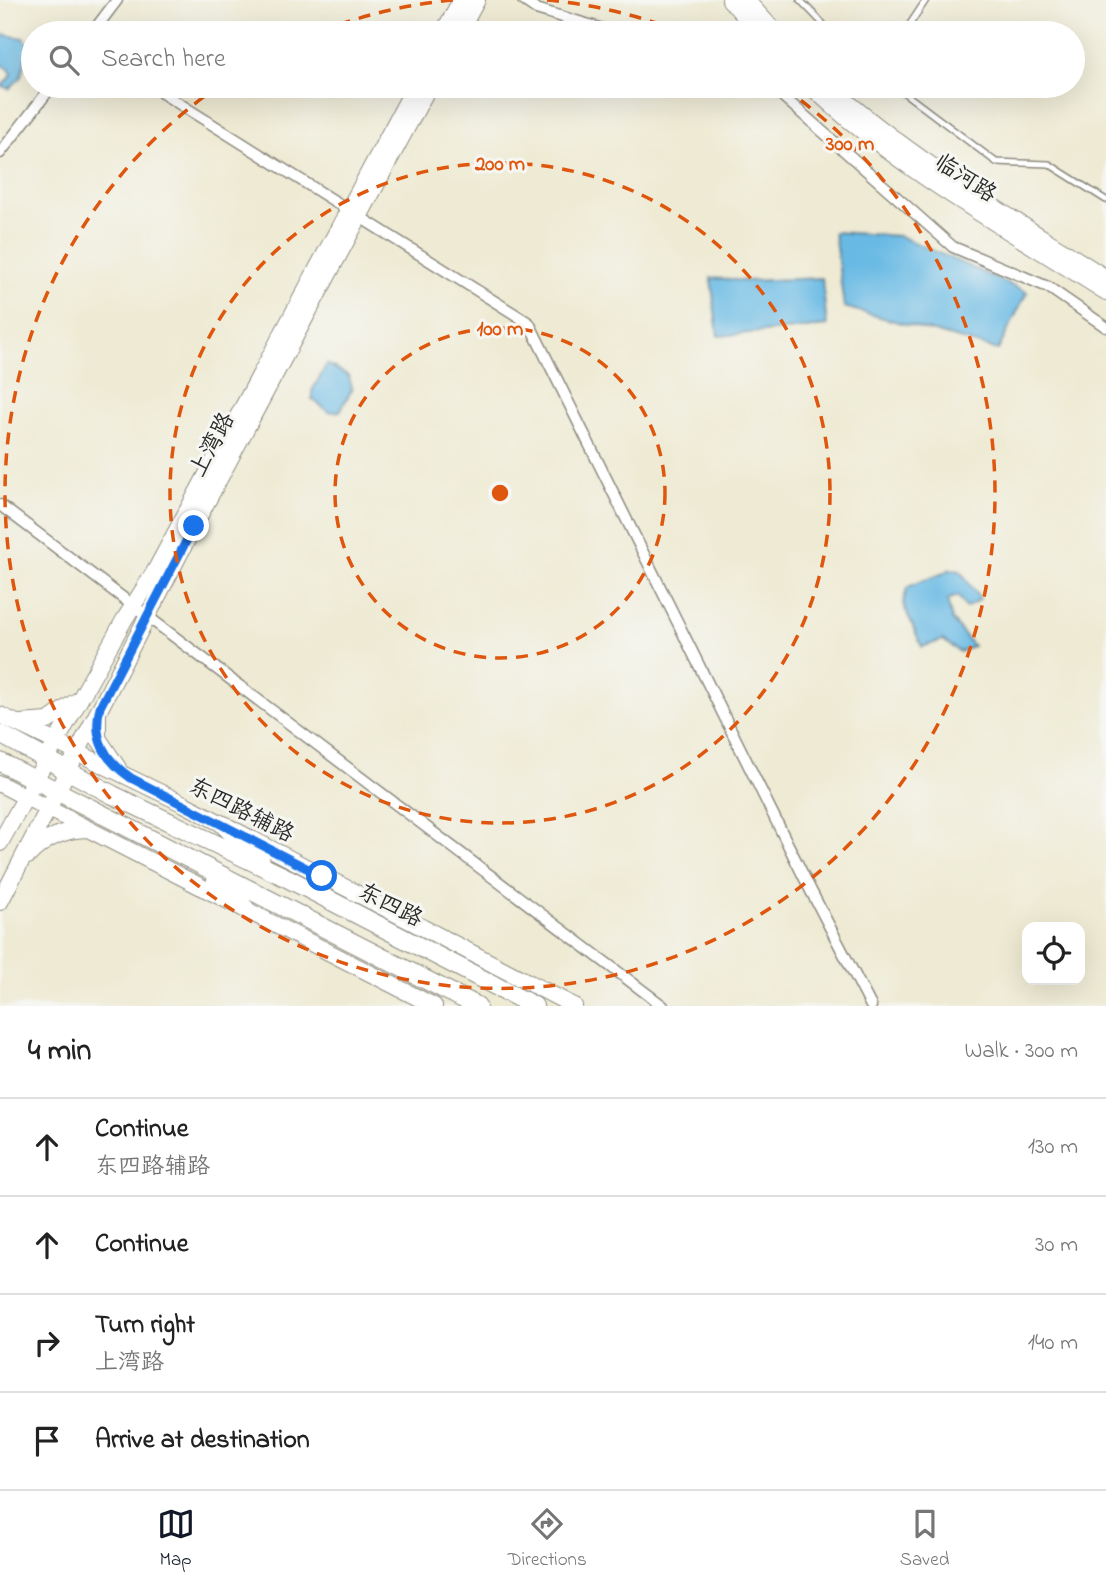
<!DOCTYPE html>
<html lang="en">
<head>
<meta charset="utf-8">
<style>
	body { margin:0; font-family:"Indie Flower","LXGW WenKai TC",sans-serif; background:#f6f6f6; color:#222 }
	.controls { position:absolute; right:21px; bottom:21px; display:grid; overflow:hidden; border-radius:14px; box-shadow:0 7px 28px #0002 }
	.controls button { width:63px; height:63px; display:grid; place-items:center; padding:0; border:0; border-bottom:2px solid #e0e0e0; background:#fff; color:#222; font:35px sans-serif }
	.stop { position:absolute; width:21px; height:21px; margin:-16px; border:5px solid #1a73e8; border-radius:50%; background:#fff }
	.stop.end { background:#1a73e8; border-color:#fff; box-shadow:0 2px 7px #0008 }
	.list { margin:0; padding:0; list-style:none }
	h2 { display:flex; justify-content:space-between; align-items:center; height:91px; margin:0; padding:0 28px; font-size:30px }
	h2 small { font-size:23px; font-weight:400; color:#767676 }
	.list li { display:grid; grid-template-columns:46px 1fr auto; gap:21px; align-items:center; box-sizing:border-box; height:98px; padding:0 28px; border-top:2px solid #e0e0e0 }
	.list b { display:block; font-size:26px; white-space:nowrap }
	.list p { margin:0; font-size:23px; white-space:nowrap; color:#767676 }
	.list em { font-size:23px; font-style:normal; color:#767676 }
	.icon { flex:none; width:38px; height:38px; fill:none; stroke:currentColor; stroke-width:2; stroke-linecap:round; stroke-linejoin:round }
	.map { position:relative; flex:none; width:1106px; height:1006px; overflow:hidden }
	.search { position:absolute; background:#fff; box-shadow:0 7px 28px #0002; left:21px; right:21px; top:21px; height:77px; display:flex; align-items:center; gap:18px; box-sizing:border-box; padding:0 24px; border-radius:38px; color:#767676; font-size:26px }
	.sheet { height:483px; background:#fff }
	nav { display:flex; justify-content:space-around; align-items:center; box-sizing:border-box; height:98px; border-top:2px solid #e0e0e0; background:#fff; font-size:19px; color:#767676 }
	nav a { display:grid; justify-items:center; gap:4px }
	nav .on { color:#111827 }
	.map>svg:first-child { display:block }
	.water { fill:#68b9e4; stroke:#4a7288; stroke-width:2 }
	.lines { fill:none; stroke-linecap:round; stroke-linejoin:round }
	.lane-casing { stroke:#8c8a7f; stroke-width:8 }
	.street-casing { stroke:#8c8a7f; stroke-width:13 }
	.secondary-casing { stroke:#8c8a7f; stroke-width:18 }
	.primary-casing { stroke:#8c8a7f; stroke-width:20 }
	.lane { stroke:#fff; stroke-width:5 }
	.street { stroke:#fff; stroke-width:10 }
	.secondary { stroke:#fff; stroke-width:16 }
	.primary { stroke:#fff; stroke-width:18 }
	.route { stroke:#1a73e8; stroke-width:9 }
	.ring { fill:none; stroke:#df570e; stroke-width:3.5; stroke-dasharray:12 9 }
	.labels { text-anchor:middle; stroke-width:6; stroke-linejoin:round; paint-order:stroke }
	.street-label { font-size:23px; fill:#2b2b2b; stroke:#f6f6f2 }
	.centre { fill:#df570e; stroke:#f6f6f2; stroke-width:3.5 }
	.ring-label { font-size:21px; text-anchor:middle; font-weight:bold; fill:#df570e; stroke:#f6f6f2; stroke-width:6; stroke-linejoin:round; paint-order:stroke }
</style>
</head>
<body>
<div class="map">
<svg width="1106" height="1006" viewBox="0 0 1106 1006">
	<rect width="100%" height="100%" fill="#f6f6f2"/>
	<filter id="ink" filterUnits="userSpaceOnUse"><feTurbulence type="fractalNoise" baseFrequency=".0143" numOctaves="2"/><feDisplacementMap in="SourceGraphic" scale="14" xChannelSelector="R" yChannelSelector="G"/><feConvolveMatrix kernelMatrix="1 2 1 2 8 2 1 2 1" color-interpolation-filters="sRGB"/></filter>
	<filter id="wash" filterUnits="userSpaceOnUse"><feTurbulence type="fractalNoise" baseFrequency=".00686" numOctaves="4" result="noise"/><feDisplacementMap in="SourceGraphic" scale="28" xChannelSelector="R" yChannelSelector="G"/><feGaussianBlur stdDeviation="1.57" result="paint"/><feColorMatrix in="noise" values="0 0 0 0 0 0 0 0 0 0 0 0 0 0 0 0 0 1.4 0 .05"/><feComposite in="paint" operator="in"/></filter>
	<g filter="url(#wash)">
		<rect width="100%" height="100%" fill="#eeead3"/>
		<path class="water" d="M0,34L23,38L29,44L21,77L9,89L2,86L12,75L10,70L0,64Z
			M834,232L900,236L1027,292L998,350L844,307Z
			M711,278L745,281L822,278L827,326L718,336Z
			M327,364L349,376L352,389L340,411L329,412L312,399V391Z
			M950,569L960,571L980,599L966,608L958,596L947,600L952,620L973,646L960,652L943,640L922,647L903,604L907,588C921,578 937,579 950,569Z"/>
	</g>
	<g filter="url(#ink)">
		<g class="lines">
			<g class="lane-casing">
				<path id="lane" d="M800,0L832,33
					M904,33L926,0
					M895,86L996,162L1049,164L1106,200"/>
			</g>
			<g class="street-casing">
				<path id="street" d="M523,0L536,9L616,33
					M92,33L117,0
					M151,86L529,323L811,891L871,1006
					M771,86L953,247L1048,287L1106,327
					M0,153L52,86
					M0,505L663,1006"/>
			</g>
			<g class="secondary-casing">
				<path id="secondary" d="M730,0L760,33
					M746,0L776,33
					M443,33L461,0
					M459,33L477,0
					M811,86C898,170 1005,227 1106,292
					M829,86C913,161 1011,217 1106,278
					M98,714V738L118,768
					M0,715L184,804L574,1006
					M20,723L48,721L75,702
					M0,784L434,1006
					M0,843L124,620L155,571L415,86
					M28,856C45,838 64,829 88,829
					M0,902L194,526L429,86"/>
			</g>
			<g class="primary-casing">
				<path id="primary" d="M0,734L113,795L287,878L534,1006
					M0,762L477,1006
					M224,825L261,861
					M216,881L246,909"/>
			</g>
			<use href="#lane" class="lane"/>
			<use href="#street" class="street"/>
			<use href="#secondary" class="secondary"/>
			<use href="#primary" class="primary"/>
		</g>
	</g>
	<g class="lines" filter="url(#ink)">
		<path class="route" d="M194,526L100,707C92,739 105,760 131,778L322,876"/>
	</g>
	<g class="ring">
		<circle cx="500" cy="493" r="165"/>
		<circle cx="500" cy="493" r="330"/>
		<path d="M319 32A495 495 0 0 1 453 0M547 0A495 495 0 0 1 681 32M784 88A495 495 0 1 1 216 88"/>
	</g>
	<g class="labels">
		<g class="street-label">
			<text transform="translate(966 177) rotate(33)" y="8">临河路</text>
			<text transform="translate(211 444) rotate(-62)" y="8">上湾路</text>
			<text transform="translate(242 809) rotate(27)" y="8">东四路辅路</text>
			<text transform="translate(391 904) rotate(27)" y="8">东四路</text>
		</g>
	</g>
	<circle cx="500" cy="493" r="10" class="centre"/>
	<g class="ring-label">
		<text x="850" y="150">300 m</text>
		<text x="500" y="170">200 m</text>
		<text x="500" y="335">100 m</text>
	</g>
</svg>
<div class="controls">
<button><svg class="icon" aria-label="locate" viewBox="0 0 24 24"><circle cx="12" cy="12" r="6"/><path d="M12 2v4M12 18v4M2 12h4M18 12h4"/></svg></button>
</div>
<div class="stop" style="left:322px;top:876px"></div>
<div class="stop end" style="left:194px;top:526px"></div>
<div class="search"><svg class="icon" aria-label="search" viewBox="0 0 24 24"><circle cx="10" cy="10" r="6"/><path d="M15 15l6 6"/></svg>Search here</div>
</div>
<section class="sheet">
<h2>4 min<small>Walk · 300 m</small></h2>
<ul class="list">
<li><svg class="icon" aria-label="ahead" viewBox="0 0 24 24"><path d="M12 20V5M6 11l6-6 6 6"/></svg><div><b>Continue</b><p>东四路辅路</p></div><em>130 m</em></li>
<li><svg class="icon" aria-label="ahead" viewBox="0 0 24 24"><path d="M12 20V5M6 11l6-6 6 6"/></svg><div><b>Continue</b></div><em>30 m</em></li>
<li><svg class="icon" aria-label="right" viewBox="0 0 24 24"><path d="M7 20v-9h11M14 6l5 5-5 5"/></svg><div><b>Turn right</b><p>上湾路</p></div><em>140 m</em></li>
<li><svg class="icon" aria-label="arrive" viewBox="0 0 24 24"><path d="M6 21V4h12l-3 4 3 4H6"/></svg><div><b>Arrive at destination</b></div></li>
</ul>
</section>
<nav>
<a class="on"><svg class="icon" aria-label="map" viewBox="0 0 24 24"><path d="M3 6l6-2 6 2 6-2v14l-6 2-6-2-6 2zM9 4v14M15 6v14"/></svg>Map</a>
<a><svg class="icon" aria-label="directions" viewBox="0 0 24 24"><path d="M12 3l9 9-9 9-9-9zM9 14v-3h6M13 9l2 2-2 2"/></svg>Directions</a>
<a><svg class="icon" aria-label="saved" viewBox="0 0 24 24"><path d="M7 4h10v16l-5-4-5 4z"/></svg>Saved</a>
</nav>
</body>
</html>
